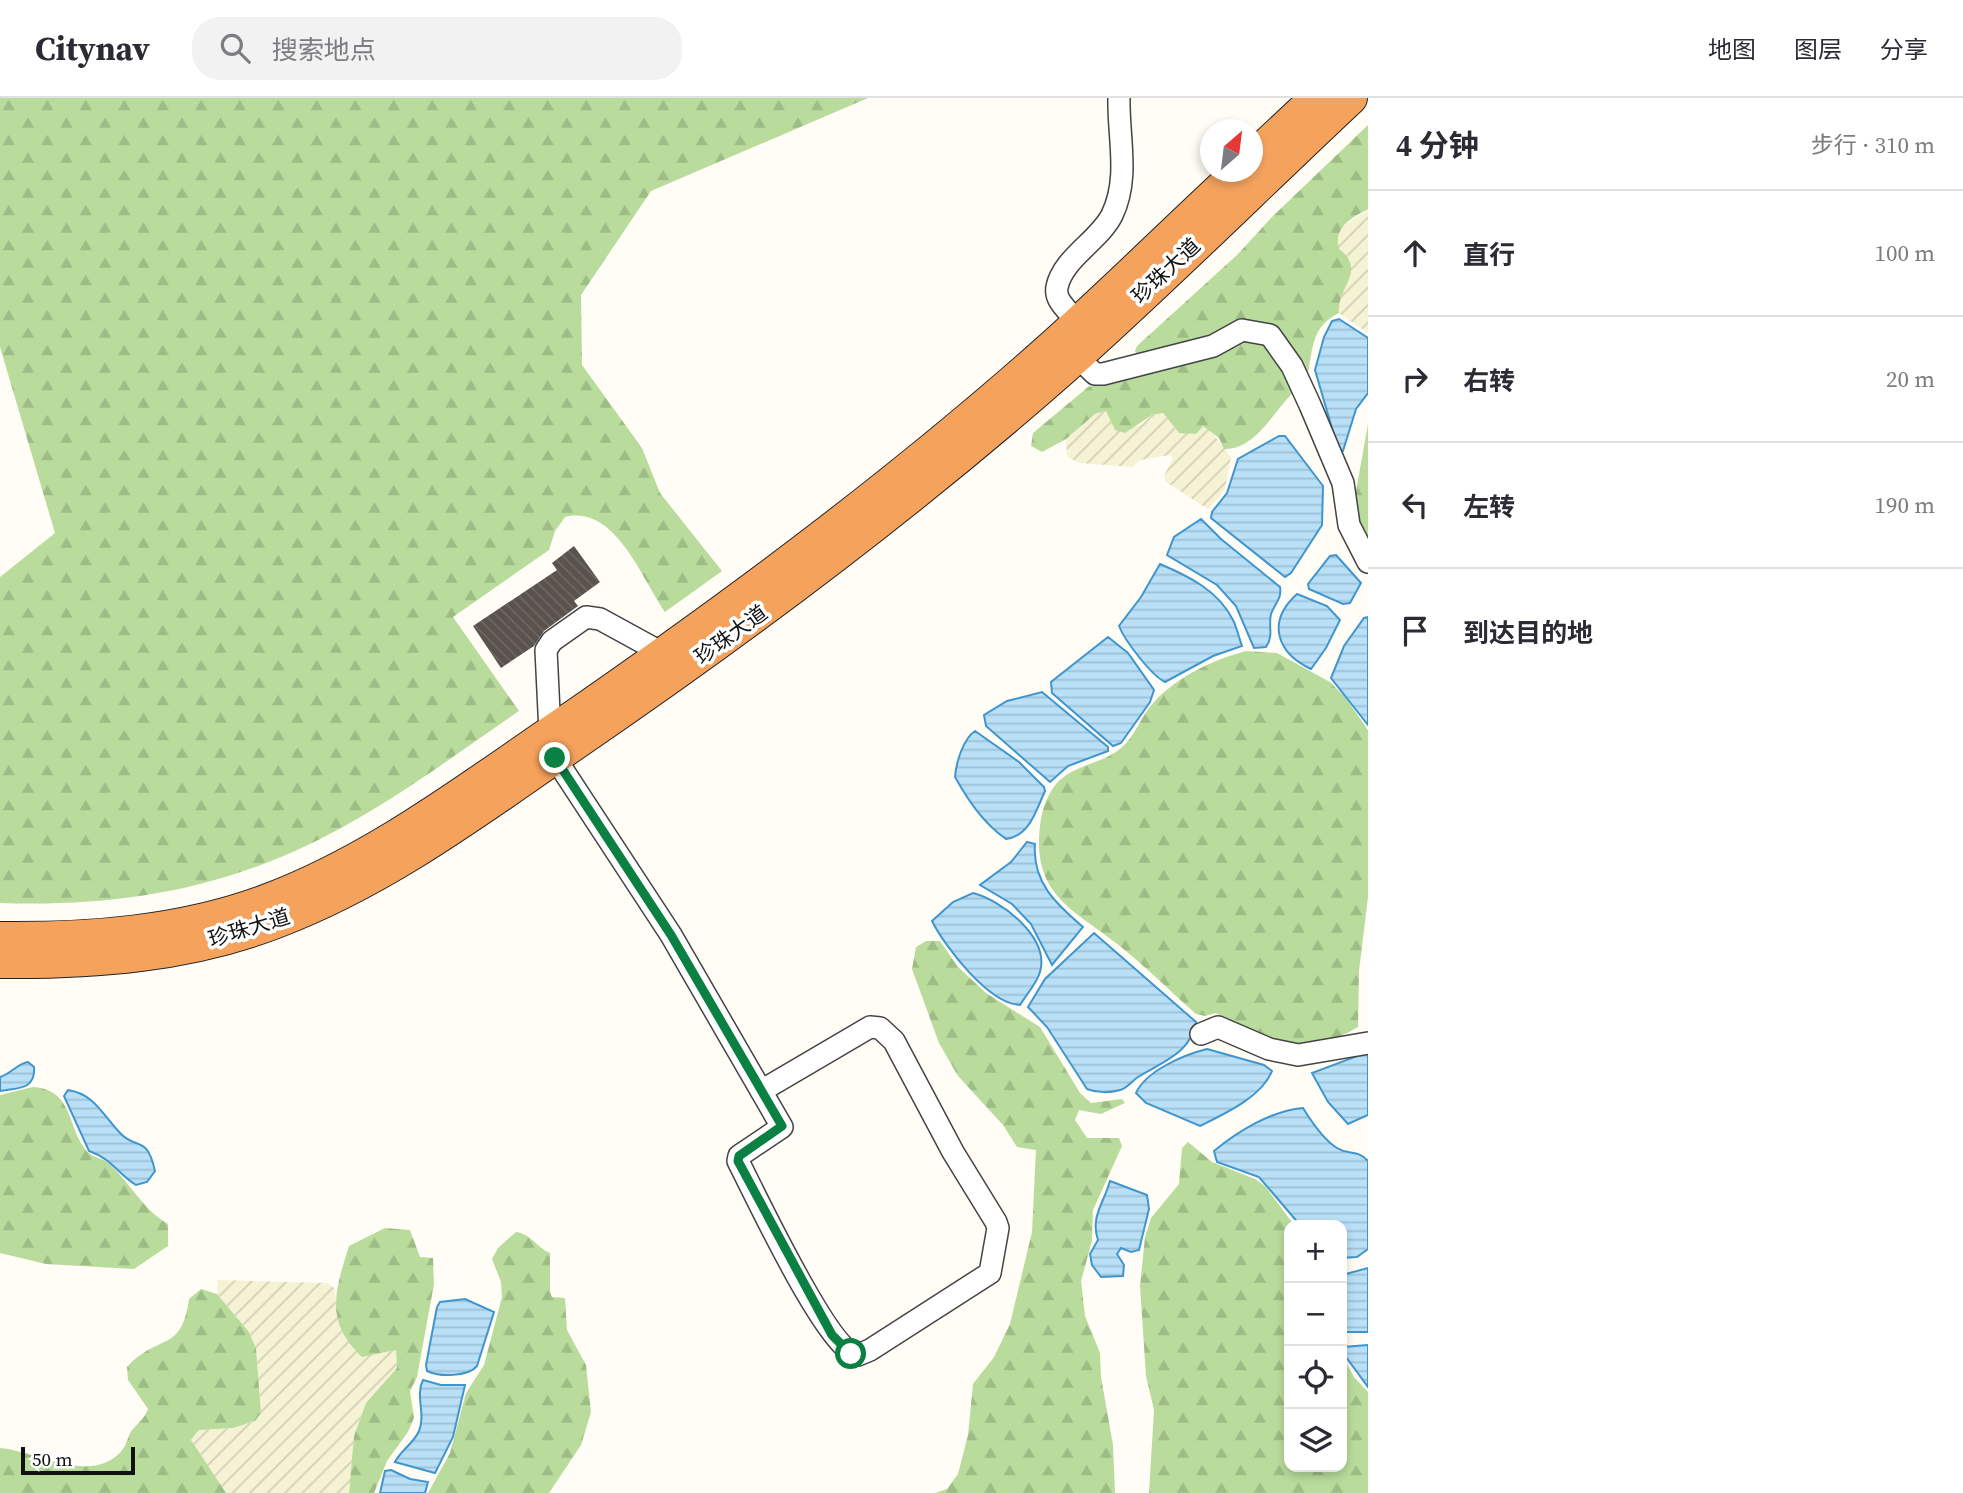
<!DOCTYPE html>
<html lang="zh">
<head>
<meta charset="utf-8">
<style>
	body { margin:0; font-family:"Source Serif 4","Noto Sans SC",serif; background:#f2f2f3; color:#2b2b33 }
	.controls { position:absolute; right:21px; bottom:21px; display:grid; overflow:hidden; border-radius:14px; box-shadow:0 4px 10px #0003 }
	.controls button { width:63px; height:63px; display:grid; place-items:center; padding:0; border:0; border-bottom:2px solid #e1e1e2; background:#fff; color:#2b2b33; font:35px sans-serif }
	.compass { position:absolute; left:1200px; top:21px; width:63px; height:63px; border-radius:50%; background:#fff; box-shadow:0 4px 10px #0003; rotate:28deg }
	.scale { position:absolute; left:21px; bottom:18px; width:114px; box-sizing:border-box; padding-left:7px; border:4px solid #111; border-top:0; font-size:19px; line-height:24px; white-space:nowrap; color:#111; -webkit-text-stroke:5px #fff; paint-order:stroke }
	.stop { position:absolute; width:21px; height:21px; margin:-16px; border:5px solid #0b8043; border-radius:50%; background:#fff }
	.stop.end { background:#0b8043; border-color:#fff; box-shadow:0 2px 7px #0008 }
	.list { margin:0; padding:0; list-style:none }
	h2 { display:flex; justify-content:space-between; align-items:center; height:91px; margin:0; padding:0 28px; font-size:30px }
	h2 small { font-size:23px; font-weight:400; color:#7c7c81 }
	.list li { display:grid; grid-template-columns:46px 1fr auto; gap:21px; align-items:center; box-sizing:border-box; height:126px; padding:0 28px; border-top:2px solid #e1e1e2 }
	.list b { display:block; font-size:26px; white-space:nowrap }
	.list em { font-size:23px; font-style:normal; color:#7c7c81 }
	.icon { flex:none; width:38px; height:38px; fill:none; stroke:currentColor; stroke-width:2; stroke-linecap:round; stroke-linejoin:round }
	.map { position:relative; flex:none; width:1368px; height:1395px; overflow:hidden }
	header { display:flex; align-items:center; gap:42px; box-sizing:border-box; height:98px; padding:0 35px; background:#fff; border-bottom:2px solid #e1e1e2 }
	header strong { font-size:33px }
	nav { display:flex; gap:38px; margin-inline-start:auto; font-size:24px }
	.search { width:490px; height:63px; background:#f2f2f3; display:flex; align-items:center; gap:18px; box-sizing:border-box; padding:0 24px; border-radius:28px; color:#7c7c81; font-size:26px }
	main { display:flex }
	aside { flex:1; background:#fff }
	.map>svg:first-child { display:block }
	.farmland { fill:url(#farmland-furrows) }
	.forest { fill:url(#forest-firs) }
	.water { fill:url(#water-rules); stroke:#3f96cf; stroke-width:2 }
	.building { fill:url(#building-back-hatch) }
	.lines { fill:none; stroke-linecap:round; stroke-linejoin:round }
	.minor-casing { stroke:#444; stroke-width:24 }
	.highway-casing { stroke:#222; stroke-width:34 }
	.minor { stroke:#fff; stroke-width:21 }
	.highway { stroke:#f5a25d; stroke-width:32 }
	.route { stroke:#0b8043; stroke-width:9 }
	.labels { text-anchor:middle; stroke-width:7; stroke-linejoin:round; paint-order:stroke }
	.street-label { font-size:21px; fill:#111; stroke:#fff }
</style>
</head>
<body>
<header>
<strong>Citynav</strong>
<div class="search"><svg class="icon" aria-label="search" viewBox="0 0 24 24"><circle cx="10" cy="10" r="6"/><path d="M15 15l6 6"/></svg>搜索地点</div>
<nav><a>地图</a><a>图层</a><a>分享</a></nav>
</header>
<main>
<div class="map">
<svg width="1368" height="1395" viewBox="0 0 1368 1395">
	<defs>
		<pattern id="farmland-furrows" width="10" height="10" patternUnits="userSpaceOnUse" patternTransform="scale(1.75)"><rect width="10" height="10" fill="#f6f3d4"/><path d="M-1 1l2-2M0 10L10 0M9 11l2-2" fill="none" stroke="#d2cfb5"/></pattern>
		<pattern id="forest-firs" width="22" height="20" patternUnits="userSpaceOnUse" patternTransform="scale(1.75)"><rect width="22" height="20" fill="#b9dc9c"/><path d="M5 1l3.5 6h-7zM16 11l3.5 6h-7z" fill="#9ebc85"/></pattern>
		<pattern id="water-rules" width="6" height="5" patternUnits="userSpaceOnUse" patternTransform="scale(1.75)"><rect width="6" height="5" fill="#b9e0f7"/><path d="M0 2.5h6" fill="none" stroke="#9ebfd3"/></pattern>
		<pattern id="building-back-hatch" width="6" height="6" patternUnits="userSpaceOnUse" patternTransform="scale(1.75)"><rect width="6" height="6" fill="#5a524d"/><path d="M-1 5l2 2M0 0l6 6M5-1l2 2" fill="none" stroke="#6d6662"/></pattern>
	</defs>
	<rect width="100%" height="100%" fill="#fffdf5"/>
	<path class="farmland" d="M1368,111V235L1339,215L1336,142L1341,130Z
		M1107,313L1115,332L1141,327L1152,317L1163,315L1179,335L1203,328L1210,332L1231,359L1225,390L1220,398L1208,411L1166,384L1164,378L1173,360L1170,357L1140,362L1133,369L1079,365L1067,358L1066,341L1095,316Z
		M218,1182L328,1185L335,1191L336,1209L382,1256L396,1251L397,1270L366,1305L354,1338L349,1395H226L191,1343L199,1332L233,1330L255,1323L261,1315L256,1250L249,1234L217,1196Z"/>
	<path class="forest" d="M0,0H868L651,93L581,197L582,267L642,350L660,395L722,473L665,514C642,481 615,406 565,419L555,433L549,452L453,519L519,613C436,670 353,734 258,768C174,799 88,808 0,805V479L55,435L0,249Z
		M1368,27V111C1351,120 1333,130 1339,151C1368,173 1336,190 1339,215C1312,228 1313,249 1308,275L1303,274L1281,232L1265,227L1138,258L1135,253L1137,248L1237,157L1273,118Z
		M1250,239L1268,243L1296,292C1274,311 1257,352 1224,351L1219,340L1203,328L1196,336L1179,335L1163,315L1152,317L1125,335L1115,332L1106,313L1095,316L1066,341L1042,354L1031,348L1033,335L1088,289Z
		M1368,326V446L1353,410Z
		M1246,553L1277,555L1330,584L1345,599L1368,632V799L1359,873L1358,929C1301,962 1267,945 1216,915L1205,918L1196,916C1169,892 1144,867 1116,845C1077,814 1037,799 1039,740C1040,722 1042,707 1053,690C1069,667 1098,668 1120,651C1135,639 1141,618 1154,604C1178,578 1213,562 1246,553Z
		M926,843H940L958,869L986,895L1040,929L1080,995L1091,1005L1122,1001L1125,1005L1101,1016L1079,1012L1075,1022L1087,1040H1119L1122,1048L1093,1112L1092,1143L1081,1183L1085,1218L1100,1255L1101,1279L1113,1347L1115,1395H935L947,1391L958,1376L968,1337L973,1286L994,1259L1010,1226L1032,1134L1036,1052L1017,1049L1003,1027L958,978L939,945L912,871L916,849Z
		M33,989C76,992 66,1033 89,1055C94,1060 102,1060 108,1065C130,1084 142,1111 168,1126V1148L134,1171L46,1166L0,1155V997Z
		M1188,1044L1212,1064L1255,1081L1265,1088L1294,1127H1289V1369H1342V1257L1354,1279L1368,1294V1395H1149L1154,1312L1146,1278L1140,1188L1145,1139L1151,1120L1179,1086L1182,1050Z
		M385,1130L410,1132L420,1159L433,1160L434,1186L417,1279L410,1293L414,1320L408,1334L387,1363L374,1395H349L354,1338L366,1305L397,1270L396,1252L362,1259C324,1223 335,1193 349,1148Z
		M516,1134C531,1136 536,1149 550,1155V1193L552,1199L565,1200L567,1232L586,1267L591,1314L581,1347L549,1395H428L450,1355L466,1295L484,1267L502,1199L501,1184L492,1161L498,1150Z
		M201,1191L217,1196L249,1234L256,1250L261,1315L255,1323L233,1330L199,1332L191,1342L226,1395H0V1350C37,1353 93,1389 123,1351C127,1346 128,1337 132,1332C139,1324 144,1321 148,1311L128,1282L127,1269C160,1234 181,1256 189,1201Z"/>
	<path class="water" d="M1339,221L1368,240V295L1356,311L1343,353L1339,354L1315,272L1324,239L1332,223Z
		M1279,338H1285L1323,388L1322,427L1291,475L1285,479L1211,420L1212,414L1227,395L1238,361Z
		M1201,421L1221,441L1280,489C1282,501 1275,505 1271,516C1268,528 1274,538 1266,549L1254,550L1236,508L1217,487L1167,457L1174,439Z
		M1336,457L1361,485L1350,505L1343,506L1309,491L1308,486L1330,458Z
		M1160,466C1188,478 1218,492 1233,522C1237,530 1239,540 1242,548L1213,558L1165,584C1151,577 1125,543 1119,528L1141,499Z
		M1297,496L1327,508L1340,522L1326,550L1311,571C1277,555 1266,524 1297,496Z
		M1368,519V627L1331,580L1344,548L1364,520Z
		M1108,539L1128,555L1154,592L1150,604L1121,645L1113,648L1052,595L1051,584Z
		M1042,594L1108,649V653L1068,668L1050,684L986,628L984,617L1007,603Z
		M975,633L1019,664L1044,689L1045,693C1036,712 1030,738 1006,741C983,725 968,702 955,679C956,665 963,641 975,633Z
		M1027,744L1035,746C1032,784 1056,806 1083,829L1052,867L1031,826L1012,806L980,787L1011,764Z
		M973,795C1001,802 1050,839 1040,874C1037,885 1026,897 1020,907C989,906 945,849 932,823L953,804Z
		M1094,835L1196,924C1191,955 1162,964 1138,979C1132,983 1126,991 1120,992C1110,995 1097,995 1087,991L1047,929L1028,909L1045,881Z
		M1207,951L1264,967L1272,973C1262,999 1224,1016 1200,1028L1146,1005L1136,995C1146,973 1183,957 1207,951Z
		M1368,954V1017L1348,1026L1328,1004L1312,975Z
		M28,964L34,969C36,992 17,990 0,993V979C11,976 18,965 28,964Z
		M68,992C95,996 103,1018 121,1036C137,1052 147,1037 155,1073L147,1084L136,1087C117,1075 112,1061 89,1053L64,998Z
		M1303,1010C1311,1023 1324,1042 1337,1050C1350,1058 1355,1050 1368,1063V1151L1357,1159L1342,1160V1127H1300L1259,1079L1217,1064L1214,1053C1238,1033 1271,1013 1303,1010Z
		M1110,1083L1147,1097L1149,1111L1139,1152L1131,1154L1121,1150L1117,1156L1124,1167L1123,1178L1101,1179L1092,1167L1090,1156L1098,1142C1090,1119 1104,1105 1110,1083Z
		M1368,1170V1234H1342V1177Z
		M465,1201L494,1214L477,1268C468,1279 439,1279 427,1273L426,1267L437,1209L440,1204Z
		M1368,1247V1289L1343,1255V1249Z
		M423,1282L441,1287H465L453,1339L435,1375L395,1364C400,1353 414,1345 419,1333C426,1316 415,1298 423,1282Z
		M391,1372L410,1381L428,1384L425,1395H380L385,1373Z"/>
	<path class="building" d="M574,448L600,484L574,503L578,508L544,533L534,548L501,570L473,528L557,472L552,465Z"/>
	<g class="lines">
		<g class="minor-casing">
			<path id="minor" d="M1119,0C1118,39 1130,80 1112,117C1099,143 1063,160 1057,189C1054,205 1072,213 1076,226C1079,235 1076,249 1076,258L1095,276H1103L1213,248L1242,232L1270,237L1292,268L1310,307L1343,385L1349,427L1368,464
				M550,635L546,552L552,543L586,519L600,521L664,556
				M555,660L671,837L782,1029L739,1058L738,1063C755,1096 828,1253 858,1257L870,1252L990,1175L998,1130L996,1124L953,1054L894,943L880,930L870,929L761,993
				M1201,936L1218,929L1269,951L1298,957L1368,945"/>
		</g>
		<g class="highway-casing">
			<path id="highway" d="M1252,60L1316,0
				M0,840C89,841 181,834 265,803C373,763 467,691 561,627C729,511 894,389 1047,253C1112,195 1174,133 1238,74
				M0,864C92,865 189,858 276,824C387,782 483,709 579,643C747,528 910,406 1063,271C1161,184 1255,90 1351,0"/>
		</g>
		<use href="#minor" class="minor"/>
		<use href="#highway" class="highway"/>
	</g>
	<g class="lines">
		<path class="route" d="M555,660L671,837L782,1028L739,1058L738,1063L832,1237L851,1256"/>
	</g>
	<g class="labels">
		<g class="street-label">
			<text transform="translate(1166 173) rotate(-43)" y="7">珍珠大道</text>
			<text transform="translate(731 537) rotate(-36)" y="7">珍珠大道</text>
			<text transform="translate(249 830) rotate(-17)" y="7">珍珠大道</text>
		</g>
	</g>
</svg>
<div class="controls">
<button>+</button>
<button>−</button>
<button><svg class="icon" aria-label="locate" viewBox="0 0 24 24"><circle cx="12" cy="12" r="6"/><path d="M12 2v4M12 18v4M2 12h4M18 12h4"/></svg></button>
<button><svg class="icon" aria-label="layers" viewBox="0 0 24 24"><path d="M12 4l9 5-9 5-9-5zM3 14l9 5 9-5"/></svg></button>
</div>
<svg class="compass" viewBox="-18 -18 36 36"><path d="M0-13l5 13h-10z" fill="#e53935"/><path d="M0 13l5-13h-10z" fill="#7c7c81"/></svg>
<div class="scale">50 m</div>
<div class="stop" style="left:851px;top:1256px"></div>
<div class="stop end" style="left:555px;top:660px"></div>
</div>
<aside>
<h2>4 分钟<small>步行 · 310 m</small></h2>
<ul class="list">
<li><svg class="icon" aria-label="ahead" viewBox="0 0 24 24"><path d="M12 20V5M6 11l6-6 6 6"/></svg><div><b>直行</b></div><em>100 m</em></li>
<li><svg class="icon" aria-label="right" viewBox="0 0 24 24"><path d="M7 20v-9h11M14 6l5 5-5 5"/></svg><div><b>右转</b></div><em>20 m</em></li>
<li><svg class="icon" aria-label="left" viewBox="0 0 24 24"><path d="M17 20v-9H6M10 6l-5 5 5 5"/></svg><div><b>左转</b></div><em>190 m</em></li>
<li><svg class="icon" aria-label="arrive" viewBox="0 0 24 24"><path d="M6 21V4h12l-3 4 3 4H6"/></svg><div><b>到达目的地</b></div></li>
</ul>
</aside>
</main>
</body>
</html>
